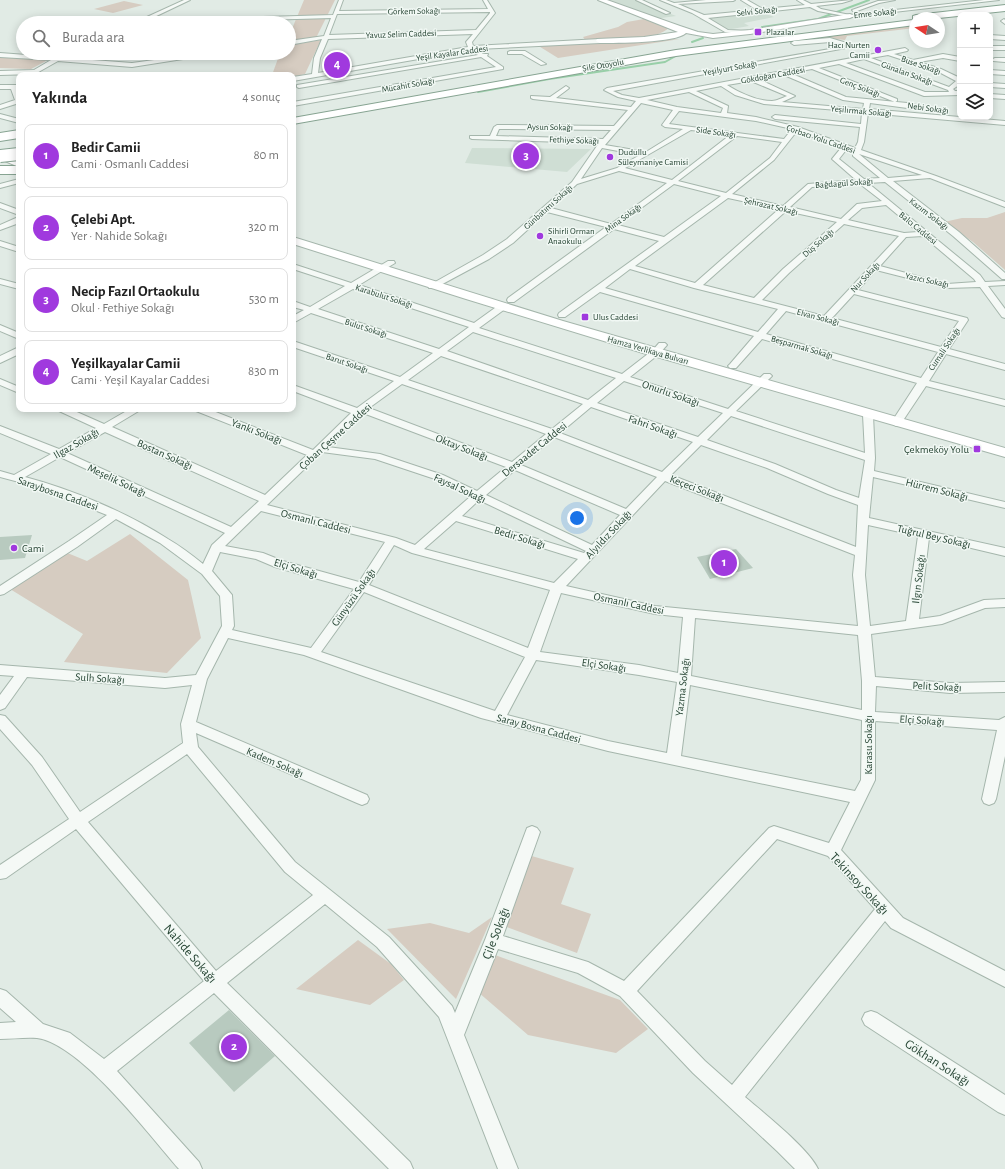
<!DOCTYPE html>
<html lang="tr">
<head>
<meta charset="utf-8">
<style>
	body { margin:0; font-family:"Alegreya Sans",sans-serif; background:#f6f6f6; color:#222 }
	.controls { position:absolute; right:12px; top:12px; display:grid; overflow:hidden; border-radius:8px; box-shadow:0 2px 10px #0003 }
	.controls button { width:36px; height:36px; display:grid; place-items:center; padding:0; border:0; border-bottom:1px solid #e0e0e0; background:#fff; color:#222; font:20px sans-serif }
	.compass { position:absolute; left:909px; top:12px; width:36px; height:36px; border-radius:50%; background:#fff; box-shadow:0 2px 10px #0003; rotate:282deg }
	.you { position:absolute; left:577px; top:518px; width:14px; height:14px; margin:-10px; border:3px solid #fff; border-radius:50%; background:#1a73e8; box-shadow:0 0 0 6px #1a73e833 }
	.badge { display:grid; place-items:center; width:26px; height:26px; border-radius:50%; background:#a039de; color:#fff; font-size:13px; font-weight:700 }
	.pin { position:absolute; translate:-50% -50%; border:2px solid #fff; box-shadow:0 1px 4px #0006 }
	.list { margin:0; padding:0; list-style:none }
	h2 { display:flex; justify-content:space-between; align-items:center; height:52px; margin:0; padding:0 16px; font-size:17px }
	h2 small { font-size:13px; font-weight:400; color:#767676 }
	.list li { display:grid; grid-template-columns:26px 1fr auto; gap:12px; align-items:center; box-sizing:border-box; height:64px; margin:0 8px 8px; padding:0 8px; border:1px solid #e0e0e0; border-radius:8px }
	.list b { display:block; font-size:15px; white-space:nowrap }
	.list p { margin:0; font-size:13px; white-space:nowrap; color:#767676 }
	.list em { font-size:13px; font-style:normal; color:#767676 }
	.icon { flex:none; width:22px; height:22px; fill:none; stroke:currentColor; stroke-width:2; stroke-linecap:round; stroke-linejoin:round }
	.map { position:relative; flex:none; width:1005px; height:1169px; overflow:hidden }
	.search { position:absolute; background:#fff; box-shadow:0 2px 10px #0003; left:16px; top:16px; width:280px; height:44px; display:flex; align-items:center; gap:10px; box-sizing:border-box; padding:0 14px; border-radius:22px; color:#767676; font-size:15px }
	.panel { position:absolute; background:#fff; box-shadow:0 2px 10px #0003; left:16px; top:72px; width:280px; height:340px; border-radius:8px }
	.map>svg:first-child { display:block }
	.built { fill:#cfded4 }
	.green { fill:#d6ccc1 }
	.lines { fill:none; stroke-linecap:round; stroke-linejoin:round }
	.stream { stroke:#98cfa8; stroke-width:2 }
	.building { fill:#b8cabf }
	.street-casing { stroke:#a5b6ac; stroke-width:2 }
	.secondary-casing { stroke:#a5b6ac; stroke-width:2 }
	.highway-casing { stroke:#87a492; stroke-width:2 }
	.street { fill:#f5f9f6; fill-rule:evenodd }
	.secondary { fill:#fff; fill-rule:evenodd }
	.highway { fill:#fff; fill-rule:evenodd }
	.highway-bridge-casing { stroke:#87a492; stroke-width:14; stroke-linecap:butt }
	.highway-bridge { stroke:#fff; stroke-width:12 }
	.poi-dot { fill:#a039de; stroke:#f1f8f4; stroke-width:1.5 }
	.labels { text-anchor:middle; stroke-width:3; stroke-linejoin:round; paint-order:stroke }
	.far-street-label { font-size:9px; fill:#274534; stroke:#f1f8f4 }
	.far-poi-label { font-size:9px; fill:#274534; stroke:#f1f8f4; text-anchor:start }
	.street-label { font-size:11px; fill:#274534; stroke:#f1f8f4 }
	.poi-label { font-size:11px; fill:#274534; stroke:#f1f8f4; text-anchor:end }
	.near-street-label { font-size:13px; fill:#274534; stroke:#f1f8f4 }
</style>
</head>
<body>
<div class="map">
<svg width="1005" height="1169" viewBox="0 0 1005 1169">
	<rect width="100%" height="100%" fill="#e1ebe5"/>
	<path class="built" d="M606,0H636L676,16L654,19Z
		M759,11L774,17L744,23L749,26L726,30L699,19Z
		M472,148L591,149L567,172L465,163Z"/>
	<path class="green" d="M304,0H335L316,38L289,42V36Z
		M124,1L143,5L113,13L94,9Z
		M644,19L670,27C656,42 606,39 586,41L583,37L618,27L627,22Z
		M915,24V28L847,36L845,40L827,38L802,40L816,36Z
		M680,39L558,58L537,45Z
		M321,40L305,74L293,77V75H272L280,53H289V45Z
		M0,56L48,60L31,69L0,68Z
		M1005,212V270L973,242L944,222L962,218H987Z
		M130,534L188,580L201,638L167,673L64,662L83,634L10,589L65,552L87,561Z
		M528,855L574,868L561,904L591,914L577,953L501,925Z
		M492,917L456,999L387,929L430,923L469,933Z
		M358,940L391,964L404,980L370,1005L296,989Z
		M495,955L620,1000L648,1029L616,1053L528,1035L478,992Z"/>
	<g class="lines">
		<path class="stream" d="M762,27L818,19L869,0
			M692,42L703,38
			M478,92L549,79L665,62L681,53"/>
	</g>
	<path class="building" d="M32,535L25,558L0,560V537Z
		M736,549L753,568L710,579L697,557Z
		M229,1010L275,1056L234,1092L189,1043Z"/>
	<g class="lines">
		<g class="street-casing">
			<path id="street" d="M184,0H190L148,20L333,15L339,0H343L339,11L488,9L483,0H487L495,13L472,42L473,46L600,39L603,41L600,43L477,49L483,54H488L487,56L503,67V69L293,106V102L496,67L481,57L299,88L297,87V85L478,55L470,50L293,81V77L312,74L314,58L322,39L289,45V41L324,36L331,18L155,23L136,22ZM490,12V13L476,30L329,35L337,14ZM473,34L466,42L468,47L318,73L320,58L328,39Z
				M636,0H642L670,13L666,14Z
				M660,0H666L674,3L706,0H735L733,1L678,4L704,15L757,10L741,0H747L763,9L805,5L797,0H803L811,4L852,0L842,3L816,6L821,9L850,15L984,0H999L850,17L818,11L810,7L708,18L728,30L752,31L753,32L750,34L725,32L692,13Z
				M895,0L879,3L857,11V12L855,13L852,10L878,1Z
				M1004,19L1005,20V24L1001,21Z
				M990,35L1005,36V40L990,39Z
				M830,38L857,46L613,91L622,95L639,98L905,48L908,50L907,51L894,54L913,60L943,54L960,57V61L943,58L919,62L941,69L960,78L959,85L953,89L955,91H960V95L924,96L839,64L819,68L897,99V101L895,102L812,69L790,73L846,97L907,103L940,110L937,112L870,103L869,109L1005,121V125L868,113L864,142L861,150L936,176L1005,202V207L930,178L893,181L959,232L1005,273V279H1002L953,236L885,182L868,183L980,275L985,282L1005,281V285L988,286L1005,309V318L1002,317L980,287L947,288L876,270L858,290L967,318L968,320L949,349L1005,364V370L946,354L929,381L1005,400V406L926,386L900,425L896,426L891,423L917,383L762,339L736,368H730L728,366L730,364L754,336L600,292L565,317H559L558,315L559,313L659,241L614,229L514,302H508L507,300L508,298L606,227L547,212L513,243L489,259L435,288H429L428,286L483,255L507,239L572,182L599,143L472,139L470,138V136H490L494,127L497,125L614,126L628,110L533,99L531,98V96L550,97L566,86L569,88L568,89L556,98L631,107L636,101L618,97L604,90L607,88L847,46L830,42L794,45L791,43L794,41ZM888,55L937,71L956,81L949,87L871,58ZM864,59L948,90L949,92H925L846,63ZM784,75L843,100L864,103L863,109L782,102L795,96L758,79ZM751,81L787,96C782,98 776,101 772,101C757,101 740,93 727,85ZM721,86L735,95L764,104L862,112L861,124L775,115L772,117L775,119L860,127L858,142L855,148L798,127L756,117L727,113L728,106L696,91ZM689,92L723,108L721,113L677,107L647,100ZM641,103L673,110L662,125L665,127L683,129L646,152L605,145ZM679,111L756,121L792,129L784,139L669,124ZM499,129L611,130L603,139L496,136ZM691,130L730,135L672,180L625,168ZM797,131L841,148L832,159L856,180L808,184L783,206L732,194L774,160ZM737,136L782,142L770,158L726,193L678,181ZM602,148L640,155L617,168L581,179ZM846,150L853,152V156L880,178L864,179L839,159ZM859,154L922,175L888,178ZM619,171L667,183L611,224L551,208L577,184ZM674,184L721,196L664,237L618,225ZM860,184L882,201L857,204L841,219L790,207L812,187ZM728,198L779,209L695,283L635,266ZM886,205L918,232L904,233L848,220L862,208ZM786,211L837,222L783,269L754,298L703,285ZM844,224L899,236L824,316L762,300L789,273ZM923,236L974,279L976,282L947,284L880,266L906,237ZM630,269L694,288L778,309L758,332L605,288ZM854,294L959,321L941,347L832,318ZM786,311L938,352L921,378L766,334Z
				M990,46H1005V50H990Z
				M510,51H525L546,64L541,65L522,54H508V52Z
				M0,53L132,63L206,53H221L132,67L58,61L35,74L0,75V71L34,70L51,60L0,57Z
				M995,58H1005V62L993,61V59Z
				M990,70L1005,71V75L990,74Z
				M990,83L1005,84V88L990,87Z
				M0,85H19V89H17L19,95V103L0,109V105L15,100L11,89H0Z
				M990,94L1005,95V99L990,98Z
				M0,114L19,119V123L0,118Z
				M19,179V183L0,188V184Z
				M0,203L19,210V215L0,208Z
				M16,218H19V223L0,230V225Z
				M0,241L19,247V252L0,246Z
				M388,261H394L395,263L359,285L474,323L499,305H505L506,307L505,309L479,328L622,374L653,350L659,343H665L667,345L659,354L630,377L728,409L764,374H770L772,376L770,378L736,411L865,453L863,415L868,412L871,413L873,415L875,458L874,471L1005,502V508L873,477L869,518L1005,548V556L929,538L919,619L940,616L984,600L1005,599V607L985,608L942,624L871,634L875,677L950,683L1005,682V692L950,693L876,686L875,712L999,720L1005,717V756L996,799L994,803L989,805L984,803L982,799L997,730L875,721V780L841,850L903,918L1005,971V987L891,928L885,921L745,1097C764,1113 809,1149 818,1169H795L777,1151L693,1073L620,996L578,973L498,949L464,1035L518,1169H498L439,1017L377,947L325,904L227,983L410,1162L413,1169H389L214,993L117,1071L199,1162L202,1169H179C149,1135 81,1044 37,1038C25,1037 12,1039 0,1039V1023L16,1022L0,1008V989L6,991L43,1024L70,1033L104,1059L204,981L76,829L6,878L0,879V865L69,819L32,765L0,729V715L5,716L42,757L80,812L183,743L181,724L192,685L165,688L27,677L5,708L0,710V695L14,676L0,675V665L165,678L196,675L222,626L220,596L202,574L160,543L116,519L77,547L4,594L0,595V586L69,541L107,515L34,486L0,477V471L14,475L51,454L0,433V426L59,449L96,428L59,411L57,409H70L104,424L130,409H142L112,427L265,495L307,455L196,411L194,409H208L313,450L351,413L293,391V385L357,408L394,381L293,347V341L400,377L433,353L311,313L293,323V316L304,310L293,307V301L310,307L345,286L293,269V264L351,283ZM353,289L469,327L439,349L318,309ZM473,332L616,378L588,400L447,351ZM441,356L583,404L552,429L408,380ZM624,381L723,413L698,437L597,403ZM402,384L530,428L546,434L512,462L369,408ZM591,407L693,442L662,472L560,433ZM363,413L506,467L477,491L443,475L380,454L328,447ZM731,416L865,460L859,498L836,490L775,464L707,440ZM105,432L259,501L231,527L67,453ZM554,437L657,477L626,509L521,465ZM701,445L767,468L828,494L858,505L856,547L671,475ZM322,452L375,459L435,479L471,496L415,545L396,538L267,505ZM60,457L225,533L212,545L203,564C192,555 180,546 168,539C128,513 71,489 25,477ZM515,470L620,515L592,545L486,495ZM665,481L855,555L853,575L858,626L655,606L566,586ZM479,500L586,551L584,553L462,516ZM261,511L385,542L359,582L283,561L263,553L225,546ZM456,521L578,559L554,583L424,549ZM868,525L918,536L906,621L870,626L865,575ZM394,545L412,553L550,590L528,648L369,585ZM220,552L256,559L275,567L354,589L311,648L232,630L234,626L232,595L212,571ZM364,592L525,657L495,711L321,652ZM561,593L655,614L683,617L678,673L639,665L540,652ZM695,618L858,635L862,681V710L691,676ZM228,638L304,655L481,718L608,751L850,802L829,843L774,826L769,828L624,981L588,962L503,936L540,832L537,828L532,826L527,828L485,940L455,1013L452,1006L389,937L295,862L198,747L196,733L357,803L362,805L367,803L369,799L367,795L196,722L207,679ZM536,660L639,675L677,682L667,753L608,741L507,715ZM690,685L862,720L861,780L855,791L681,756ZM187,754L285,872L313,895L216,971L88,822ZM777,839L828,856L875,909L732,1085L705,1061L637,991Z
				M0,279L19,284V289L0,284Z
				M0,325L19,333V339L0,331Z
				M19,347V354L0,363V356Z
				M0,379L19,387V393L0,385Z
				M871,1011L877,1013L1005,1095V1115L998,1112L865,1025L862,1019L865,1013Z"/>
		</g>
		<g class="secondary-casing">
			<path id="secondary" d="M598,0H607L680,26L698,32L713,34L750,30L850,14L854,16L850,18L750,34L713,38L686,33C676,43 616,43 600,43L596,41L597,39L644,37L678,32Z
				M0,153L19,161V167L0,159Z
				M293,237L563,321L1005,448V457L643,353L466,299L293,244Z"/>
		</g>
		<g class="highway-casing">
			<path id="highway" d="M1005,5V11L939,18H915V25L676,56L293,124V118L676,50L913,20V16L916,15Z
				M19,130V138L0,141V133Z
				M0,166H19V174H0Z"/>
		</g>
		<use href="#street" class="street"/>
		<use href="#secondary" class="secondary"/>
		<use href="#highway" class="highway"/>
		<g class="highway-bridge-casing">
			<path id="highway-bridge" d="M0,156L19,154"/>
		</g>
		<use href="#highway-bridge" class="highway-bridge"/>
	</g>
	<g class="poi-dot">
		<rect x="754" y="28" width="8" height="8" rx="2"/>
		<circle cx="878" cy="50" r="4"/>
		<circle cx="610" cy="157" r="4"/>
		<circle cx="540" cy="236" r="4"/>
		<rect x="581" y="313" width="8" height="8" rx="2"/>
		<rect x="973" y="445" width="8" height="8" rx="2"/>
		<circle cx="14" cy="548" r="4"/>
	</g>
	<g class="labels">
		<g class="far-street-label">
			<text transform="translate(414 11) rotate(-1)" y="3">Görkem Sokağı</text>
			<text transform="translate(757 11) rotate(-6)" y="3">Selvi Sokağı</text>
			<text transform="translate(875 13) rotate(-6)" y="3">Emre Sokağı</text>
			<text transform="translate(401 34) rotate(-2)" y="3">Yavuz Selim Caddesi</text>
			<text transform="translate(452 53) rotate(-8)" y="3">Yeşil Kayalar Caddesi</text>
			<text transform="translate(603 65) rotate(-10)" y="3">Şile Otoyolu</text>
			<text transform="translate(921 65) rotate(19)" y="3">Buse Sokağı</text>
			<text transform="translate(730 68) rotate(-10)" y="3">Yeşilyurt Sokağı</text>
			<text transform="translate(907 73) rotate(20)" y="3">Günalan Sokağı</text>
			<text transform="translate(773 75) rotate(-10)" y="3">Gökdoğan Caddesi</text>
			<text transform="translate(408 85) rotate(-10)" y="3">Mücahit Sokağı</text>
			<text transform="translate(860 87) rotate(21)" y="3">Genç Sokağı</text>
			<text transform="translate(928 108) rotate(8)" y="3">Nebi Sokağı</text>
			<text transform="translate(861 111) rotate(5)" y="3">Yeşilırmak Sokağı</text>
			<text transform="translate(550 127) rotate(1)" y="3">Aysun Sokağı</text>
			<text transform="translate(716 132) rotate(8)" y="3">Side Sokağı</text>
			<text transform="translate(821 139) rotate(19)" y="3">Çorbacı Yolu Caddesi</text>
			<text transform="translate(574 140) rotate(2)" y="3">Fethiye Sokağı</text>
			<text transform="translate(844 183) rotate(-4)" y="3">Bağdagül Sokağı</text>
			<text transform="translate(771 206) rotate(13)" y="3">Şehrazat Sokağı</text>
			<text transform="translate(548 207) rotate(-42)" y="3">Günbatımı Sokağı</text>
			<text transform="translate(929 214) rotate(37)" y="3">Kazım Sokağı</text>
			<text transform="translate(623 218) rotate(-36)" y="3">Mina Sokağı</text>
			<text transform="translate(918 228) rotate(39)" y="3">Balcı Caddesi</text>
			<text transform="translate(818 243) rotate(-41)" y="3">Düş Sokağı</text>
			<text transform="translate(865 277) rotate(-47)" y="3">Nur Sokağı</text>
			<text transform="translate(927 280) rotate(12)" y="3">Yazıcı Sokağı</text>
			<text transform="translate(384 296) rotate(18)" y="3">Karabulut Sokağı</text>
			<text transform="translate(818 317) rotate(15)" y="3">Elvan Sokağı</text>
			<text transform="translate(366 328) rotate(18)" y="3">Bulut Sokağı</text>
			<text transform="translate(802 347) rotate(16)" y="3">Beşparmak Sokağı</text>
			<text transform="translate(944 349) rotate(-56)" y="3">Cumali Sokağı</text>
			<text transform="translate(648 350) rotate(16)" y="3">Hamza Yerlikaya Bulvarı</text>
			<text transform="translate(347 363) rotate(19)" y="3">Barut Sokağı</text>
		</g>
		<g class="far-poi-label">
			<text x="766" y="35">Plazalar</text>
			<text x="870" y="48" text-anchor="end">Hacı Nurten<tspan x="870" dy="10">Camii</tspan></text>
			<text x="618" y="155">Dudullu<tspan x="618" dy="10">Süleymaniye Camisi</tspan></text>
			<text x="548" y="234">Sihirli Orman<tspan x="548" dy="10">Anaokulu</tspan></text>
			<text x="593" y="320">Ulus Caddesi</text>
		</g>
		<g class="street-label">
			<text transform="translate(671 393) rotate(19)" y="4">Onurlu Sokağı</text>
			<text transform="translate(653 426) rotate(19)" y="4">Fahri Sokağı</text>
			<text transform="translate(257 431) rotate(21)" y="4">Yankı Sokağı</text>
			<text transform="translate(335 436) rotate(-42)" y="4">Çoban Çeşme Caddesi</text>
			<text transform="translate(76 443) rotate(-30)" y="4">Ilgaz Sokağı</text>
			<text transform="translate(462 447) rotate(21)" y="4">Oktay Sokağı</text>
			<text transform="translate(534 449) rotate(-39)" y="4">Dersaadet Caddesi</text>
			<text transform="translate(165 454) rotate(24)" y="4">Bostan Sokağı</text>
			<text transform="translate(117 480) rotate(25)" y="4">Meşelik Sokağı</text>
			<text transform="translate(460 488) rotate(25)" y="4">Faysal Sokağı</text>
			<text transform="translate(697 488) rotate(21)" y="4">Keçeci Sokağı</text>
			<text transform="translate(937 489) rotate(14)" y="4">Hürrem Sokağı</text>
			<text transform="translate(58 493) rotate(19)" y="4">Saraybosna Caddesi</text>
			<text transform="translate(316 521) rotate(14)" y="4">Osmanlı Caddesi</text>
			<text transform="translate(608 534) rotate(-47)" y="4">Alyıldız Sokağı</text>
			<text transform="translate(934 536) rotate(13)" y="4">Tuğrul Bey Sokağı</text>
			<text transform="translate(520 537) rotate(17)" y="4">Bedir Sokağı</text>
			<text transform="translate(296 568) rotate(17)" y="4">Elçi Sokağı</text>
			<text transform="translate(918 579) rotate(-83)" y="4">Ilgın Sokağı</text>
			<text transform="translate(353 597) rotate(-55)" y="4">Günyüzü Sokağı</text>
			<text transform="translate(629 603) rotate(12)" y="4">Osmanlı Caddesi</text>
			<text transform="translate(604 665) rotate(8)" y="4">Elçi Sokağı</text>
			<text transform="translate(100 678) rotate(4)" y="4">Sulh Sokağı</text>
			<text transform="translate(937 686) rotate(3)" y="4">Pelit Sokağı</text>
			<text transform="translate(682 687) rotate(-83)" y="4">Yazma Sokağı</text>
			<text transform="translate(922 720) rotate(4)" y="4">Elçi Sokağı</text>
			<text transform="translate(539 728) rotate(15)" y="4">Saray Bosna Caddesi</text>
			<text transform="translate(868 745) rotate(-90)" y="4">Karasu Sokağı</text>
			<text transform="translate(275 762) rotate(23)" y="4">Kadem Sokağı</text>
		</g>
		<g class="poi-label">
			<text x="969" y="453">Çekmeköy Yolu</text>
			<text x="22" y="552" text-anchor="start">Cami</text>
		</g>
		<g class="near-street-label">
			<text transform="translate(860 883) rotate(47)" y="5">Tekinsoy Sokağı</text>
			<text transform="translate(495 933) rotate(-69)" y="5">Çile Sokağı</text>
			<text transform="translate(191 953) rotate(49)" y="5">Nahide Sokağı</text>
			<text transform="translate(938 1062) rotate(33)" y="5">Gökhan Sokağı</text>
		</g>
	</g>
</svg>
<div class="controls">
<button>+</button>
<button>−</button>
<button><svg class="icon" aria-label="layers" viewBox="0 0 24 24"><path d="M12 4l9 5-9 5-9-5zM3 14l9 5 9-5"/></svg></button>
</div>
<svg class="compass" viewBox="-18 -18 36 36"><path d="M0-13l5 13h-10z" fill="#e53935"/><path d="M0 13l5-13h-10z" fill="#767676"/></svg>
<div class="you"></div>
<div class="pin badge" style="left:724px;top:563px">1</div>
<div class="pin badge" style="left:234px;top:1047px">2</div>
<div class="pin badge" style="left:526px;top:156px">3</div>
<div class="pin badge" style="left:337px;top:65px">4</div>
<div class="search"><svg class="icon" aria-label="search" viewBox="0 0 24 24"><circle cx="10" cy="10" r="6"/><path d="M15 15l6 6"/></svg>Burada ara</div>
<section class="panel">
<h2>Yakında<small>4 sonuç</small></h2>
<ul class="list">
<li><span class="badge">1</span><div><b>Bedir Camii</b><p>Cami · Osmanlı Caddesi</p></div><em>80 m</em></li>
<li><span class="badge">2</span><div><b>Çelebi Apt.</b><p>Yer · Nahide Sokağı</p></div><em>320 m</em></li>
<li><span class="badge">3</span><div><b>Necip Fazıl Ortaokulu</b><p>Okul · Fethiye Sokağı</p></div><em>530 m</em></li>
<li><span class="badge">4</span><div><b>Yeşilkayalar Camii</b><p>Cami · Yeşil Kayalar Caddesi</p></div><em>830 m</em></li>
</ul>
</section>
</div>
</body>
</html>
